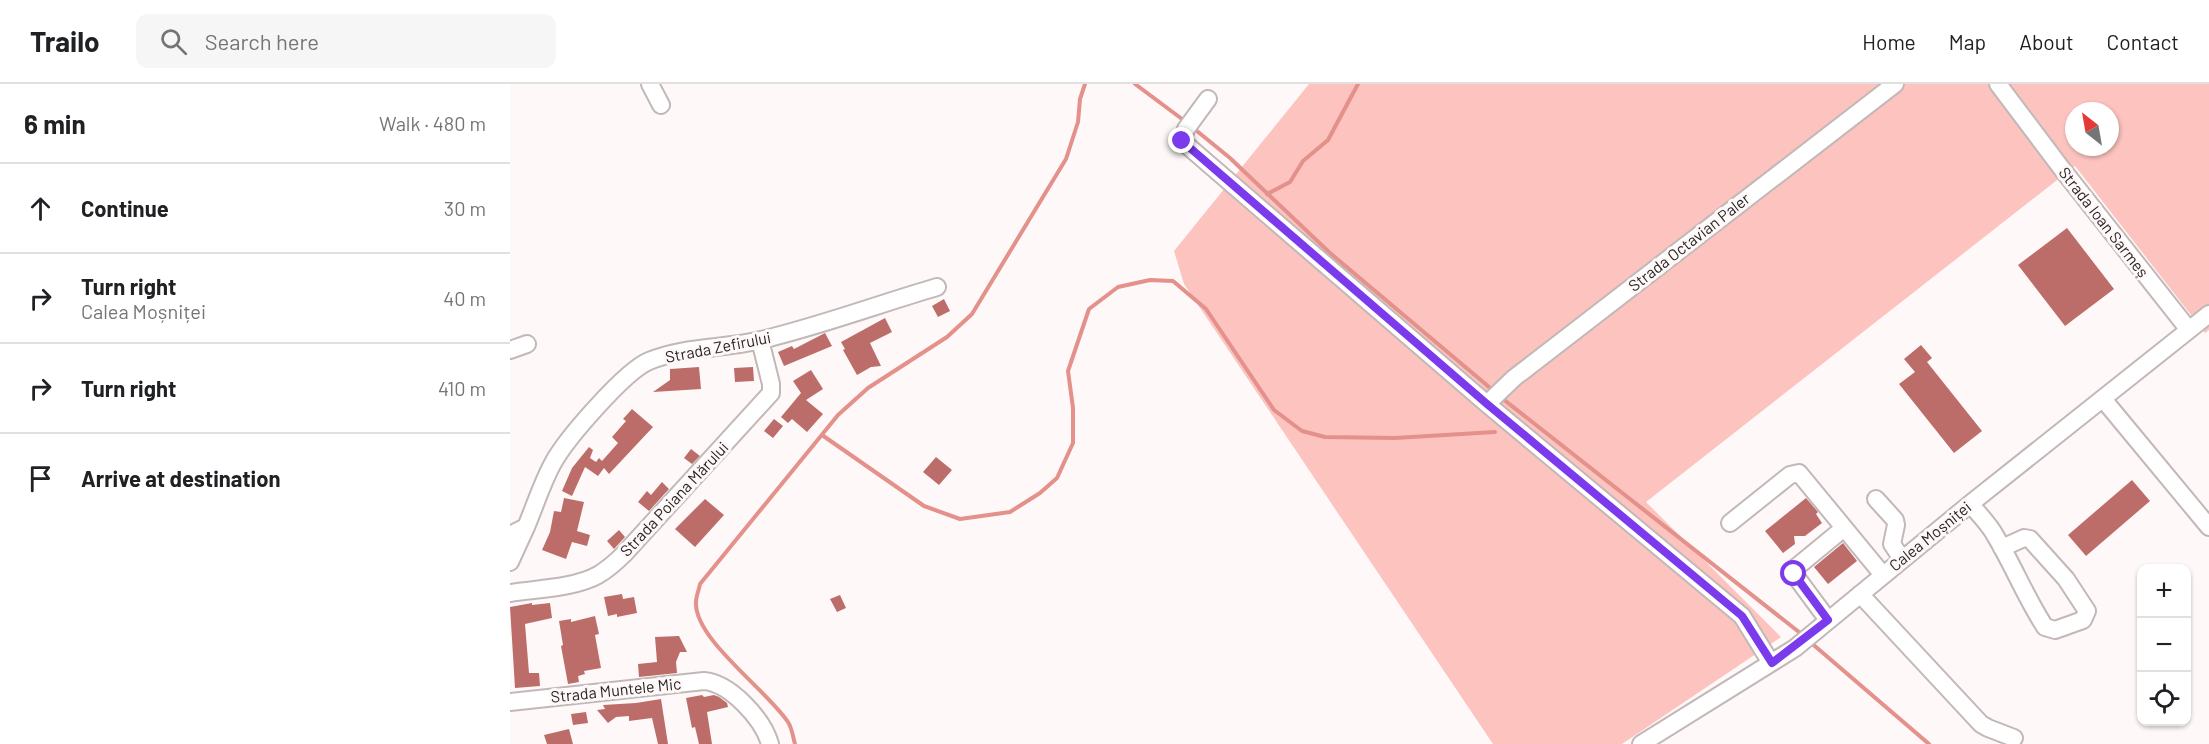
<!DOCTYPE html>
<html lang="en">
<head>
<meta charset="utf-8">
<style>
	body { margin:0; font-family:Barlow,sans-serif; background:#f6f6f6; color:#202124 }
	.controls { position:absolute; right:18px; bottom:18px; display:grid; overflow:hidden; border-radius:12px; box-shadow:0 2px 4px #0004 }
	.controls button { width:54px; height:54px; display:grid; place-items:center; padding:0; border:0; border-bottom:2px solid #e0e0e0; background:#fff; color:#202124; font:30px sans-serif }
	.compass { position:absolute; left:1555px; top:18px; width:54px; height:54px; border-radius:50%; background:#fff; box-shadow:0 2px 4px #0004; rotate:329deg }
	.stop { position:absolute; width:18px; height:18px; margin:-14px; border:4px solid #7c3aed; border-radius:50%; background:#fff }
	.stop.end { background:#7c3aed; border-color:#fff; box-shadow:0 2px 6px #0008 }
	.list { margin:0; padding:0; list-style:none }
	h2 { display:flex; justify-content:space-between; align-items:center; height:78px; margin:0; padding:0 24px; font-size:26px }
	h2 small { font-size:20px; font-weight:400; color:#757577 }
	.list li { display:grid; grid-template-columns:39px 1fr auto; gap:18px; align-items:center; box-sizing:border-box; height:90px; padding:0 24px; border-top:2px solid #e0e0e0 }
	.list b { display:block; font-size:22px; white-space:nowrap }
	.list p { margin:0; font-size:20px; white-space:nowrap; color:#757577 }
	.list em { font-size:20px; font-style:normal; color:#757577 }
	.icon { flex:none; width:33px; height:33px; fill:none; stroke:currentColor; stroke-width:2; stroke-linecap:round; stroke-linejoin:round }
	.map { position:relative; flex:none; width:1699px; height:660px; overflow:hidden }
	header { display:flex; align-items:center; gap:36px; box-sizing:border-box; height:84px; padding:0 30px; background:#fff; border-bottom:2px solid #e0e0e0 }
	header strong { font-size:28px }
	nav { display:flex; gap:33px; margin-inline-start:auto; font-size:21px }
	.search { width:420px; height:54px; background:#f6f6f6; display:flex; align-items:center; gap:15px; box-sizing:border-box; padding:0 21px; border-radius:12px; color:#757577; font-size:22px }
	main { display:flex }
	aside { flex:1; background:#fff }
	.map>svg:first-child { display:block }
	.green { fill:#fcc3bf; fill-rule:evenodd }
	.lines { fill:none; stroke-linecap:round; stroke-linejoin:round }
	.stream { stroke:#e4908b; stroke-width:4 }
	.building { fill:#bd6d69 }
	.minor-casing { stroke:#c2b8b7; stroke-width:20 }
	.minor { stroke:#fff; stroke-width:16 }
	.route { stroke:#7c3aed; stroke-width:8 }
	.labels { text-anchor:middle; stroke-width:6; stroke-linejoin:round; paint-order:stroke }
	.street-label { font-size:16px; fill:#292525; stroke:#fef8f8 }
</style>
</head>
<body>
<header>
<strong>Trailo</strong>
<div class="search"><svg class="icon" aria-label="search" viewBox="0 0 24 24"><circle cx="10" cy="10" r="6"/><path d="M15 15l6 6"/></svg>Search here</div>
<nav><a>Home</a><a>Map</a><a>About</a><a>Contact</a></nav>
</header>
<main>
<aside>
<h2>6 min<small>Walk · 480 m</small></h2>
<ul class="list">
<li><svg class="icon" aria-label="ahead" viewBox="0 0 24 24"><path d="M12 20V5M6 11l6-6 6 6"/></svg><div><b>Continue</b></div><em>30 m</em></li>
<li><svg class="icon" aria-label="right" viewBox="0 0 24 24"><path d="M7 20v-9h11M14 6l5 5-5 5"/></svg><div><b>Turn right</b><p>Calea Moșniței</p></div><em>40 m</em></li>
<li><svg class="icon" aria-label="right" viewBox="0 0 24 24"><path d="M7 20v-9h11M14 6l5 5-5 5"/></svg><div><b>Turn right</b></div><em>410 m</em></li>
<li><svg class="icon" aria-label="arrive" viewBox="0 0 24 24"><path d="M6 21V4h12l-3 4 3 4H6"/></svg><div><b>Arrive at destination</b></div></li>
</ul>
</aside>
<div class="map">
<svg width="1699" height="660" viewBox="0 0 1699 660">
	<rect width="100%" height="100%" fill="#fef8f8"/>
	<path class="green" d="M799,0H1699V246L1695,249L1565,82L1136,418L1271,553L1112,660H983L674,200L664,167ZM1564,27H1600V63H1564Z"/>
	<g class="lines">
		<path class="stream" d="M625,0L676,38
			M682,43L720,74L820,169L979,303
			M757,110L780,98L793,77L818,56L848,0
			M993,315L1294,552
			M312,351L414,422L450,435L500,428L530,409L547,394L563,359V324L558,287L579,225L608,203L640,196L663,197L696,225L764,326L792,347L815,353L885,354L985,348
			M1299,557L1419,660
			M285,660C283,653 282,644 278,638C257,606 184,555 186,518C186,512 189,506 190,500L328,331L358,304L437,253L462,230L556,75L568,38L570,15L575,0"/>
	</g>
	<path class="building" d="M1557,144L1604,205L1555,242L1508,181Z
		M434,215L440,227L428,233L422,222Z
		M375,234L382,248L360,259L371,282L361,283L347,291L333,266L335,265L331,258Z
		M315,249L322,262L274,282L268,268L282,262L284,265Z
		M1411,261L1422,274L1417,278L1472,347L1444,369L1389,300L1405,288L1394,275Z
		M189,283L191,305L143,308L160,296V285Z
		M243,283L244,297L225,298L224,284Z
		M301,286L313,305L296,316L313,330L297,348L282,335L278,339L271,333L291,309L283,297Z
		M122,325L143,343L99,390L94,384L88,392L75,383L62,412L52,407L62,384L79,363L83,366L80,374L86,378L89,374L92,377L108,359L102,353L116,337L113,335Z
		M264,335L273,342L263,354L254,347Z
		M181,365L190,372L182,380L174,374Z
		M426,373L442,386L429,401L413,388Z
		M1622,396L1640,417L1576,472L1558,451Z
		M152,398L159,405L139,427L128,418L137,407L141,411Z
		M54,414L74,418L67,447L80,451L77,462L62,458L56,475L32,466L40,448L44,427L51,428Z
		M1296,414L1308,428L1306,430L1312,439L1295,452H1284L1285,460L1273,469L1255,447Z
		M195,415L214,431L185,463L165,445Z
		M109,446L115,453L104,465L97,457Z
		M1333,459L1347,477L1318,500L1304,483Z
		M112,510L113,515L124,513L127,529L107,533V530L98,532L94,513Z
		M330,511L336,524L327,528L320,515Z
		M22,519V521L40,519L42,534L15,540L19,589H29L30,602L5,604L0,523Z
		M85,532L89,550L85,551L91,584L74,587L75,590L68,592L69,598L58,600L51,562L53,561L49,537L61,535V538Z
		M169,552L177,568H170L166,578L167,589L129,593L128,580L147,578L145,553Z
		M192,611L194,613L204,611L209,613L217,619L218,623L197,628L202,660H189L185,643L182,644L176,614Z
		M151,615L158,660H148L142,634L119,637V632L106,633L98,639L87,626L95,625L93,621L126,619Z
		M76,628L78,639L63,641L61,630Z
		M59,645L63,660H37L34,651Z"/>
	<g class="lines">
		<g class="minor-casing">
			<path id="minor" d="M140,0L151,21
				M1488,0L1552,85L1679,246
				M698,15L676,45L672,57L977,320L1232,532L1261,579
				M0,266L17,260
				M1593,315L1699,443
				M977,320L1004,294L1385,0
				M1366,415L1385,436L1386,441L1382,460L1392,475
				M1460,420C1469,430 1480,441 1486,453C1504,483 1516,514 1535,543L1545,546L1573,536L1577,527L1556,495L1520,455L1514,454L1492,464
				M1220,439L1280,391L1289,389L1373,491
				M0,451L16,443C25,422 32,399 43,379C56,355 115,287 139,277C175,262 214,265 251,256C310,242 369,220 427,203
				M0,478L16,443
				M0,509C26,505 65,504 88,491C98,485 106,478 114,470L261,309V300L250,256
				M1350,510L1471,640L1478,644L1504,654
				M1318,536L1284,490L1283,486L1334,444
				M0,618L194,597C220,599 253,635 260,660
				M1131,660L1285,564L1460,420L1699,230"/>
		</g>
		<use href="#minor" class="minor"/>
	</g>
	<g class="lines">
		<path class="route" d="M672,57L977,320L1232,532L1262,579L1318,536L1284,490"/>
	</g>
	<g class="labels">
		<g class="street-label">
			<text transform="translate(1594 138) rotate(52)" y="6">Strada Ioan Sarmeș</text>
			<text transform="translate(1179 158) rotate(-38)" y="6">Strada Octavian Paler</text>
			<text transform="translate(208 263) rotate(-11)" y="6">Strada Zefirului</text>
			<text transform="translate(164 415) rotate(-47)" y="6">Strada Poiana Mărului</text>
			<text transform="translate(1420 452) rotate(-39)" y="6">Calea Moșniței</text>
			<text transform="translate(106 606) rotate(-6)" y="6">Strada Muntele Mic</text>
		</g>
	</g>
</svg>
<div class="controls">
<button>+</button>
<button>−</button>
<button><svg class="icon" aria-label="locate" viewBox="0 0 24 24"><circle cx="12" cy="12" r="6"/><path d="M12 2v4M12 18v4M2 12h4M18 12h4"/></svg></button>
</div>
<svg class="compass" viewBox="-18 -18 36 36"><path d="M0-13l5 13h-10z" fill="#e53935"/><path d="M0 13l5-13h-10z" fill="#757577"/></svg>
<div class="stop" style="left:1284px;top:490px"></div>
<div class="stop end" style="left:672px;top:57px"></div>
</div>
</main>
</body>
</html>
